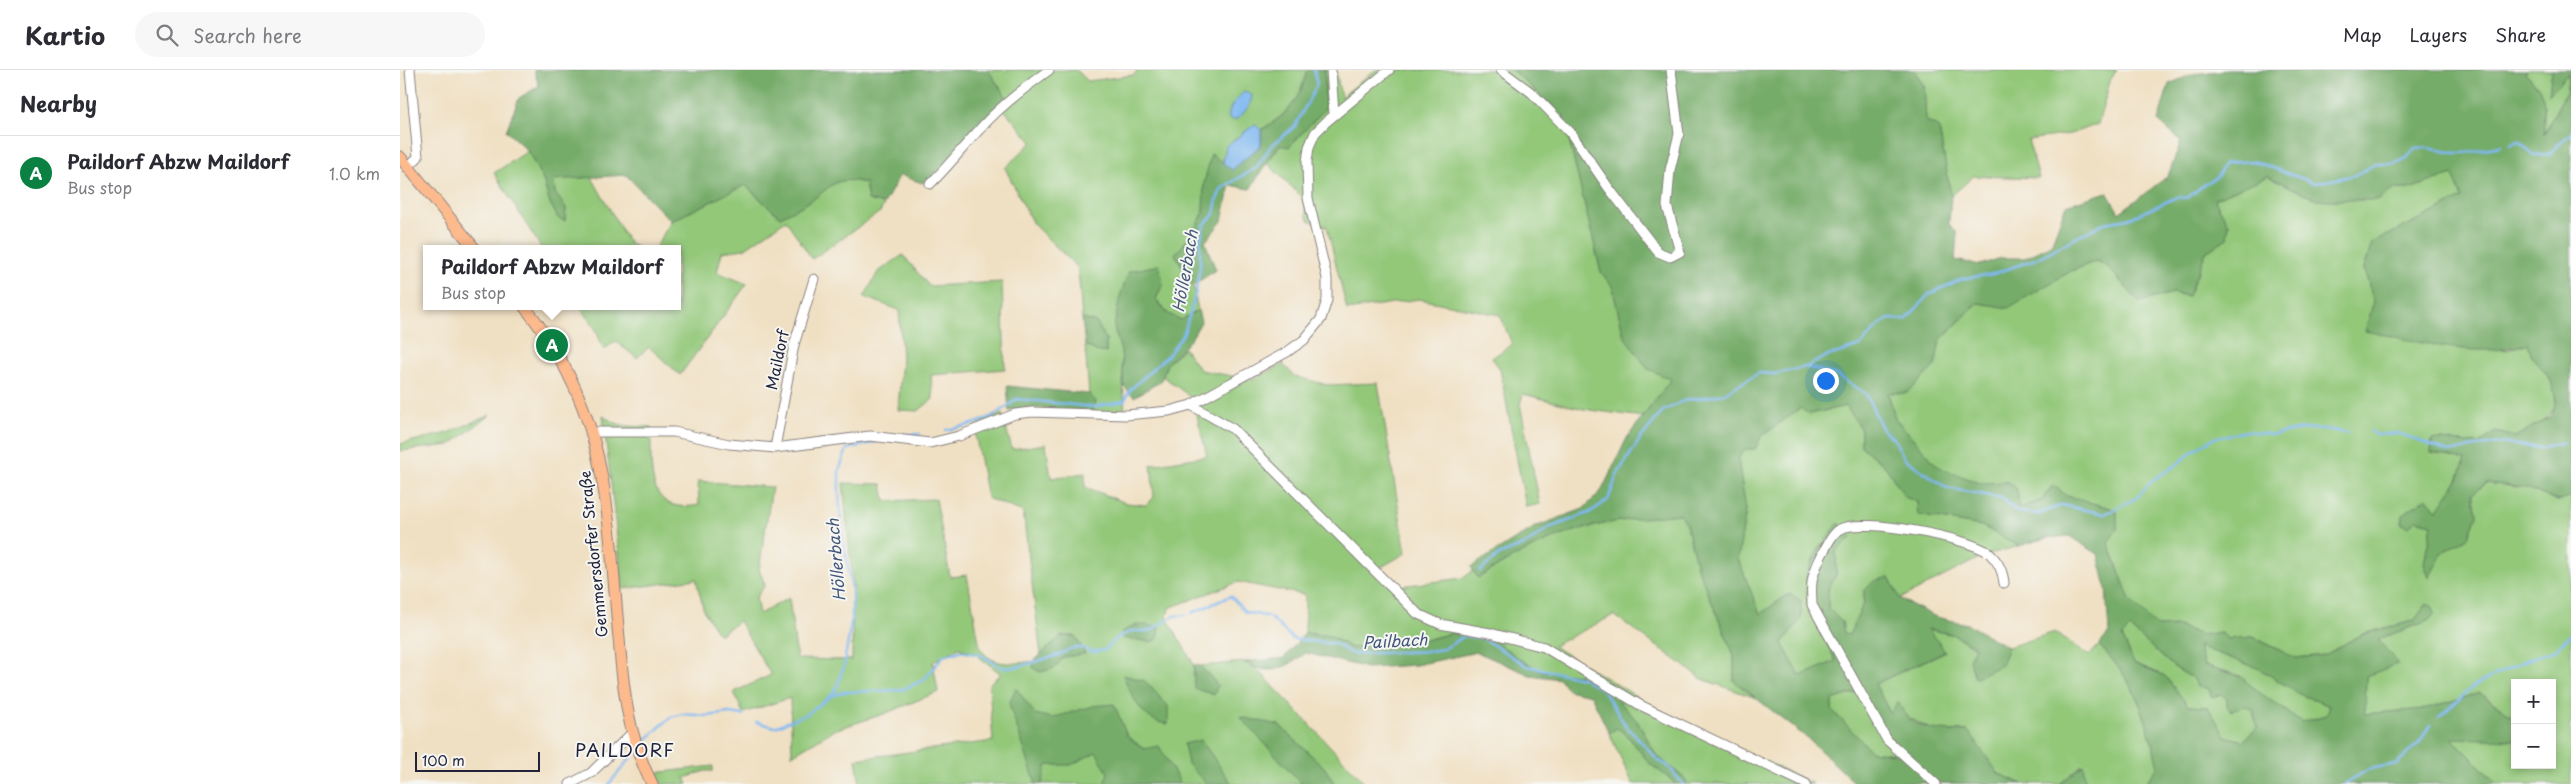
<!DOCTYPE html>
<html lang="en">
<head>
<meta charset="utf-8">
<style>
	body { margin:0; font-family:"Playpen Sans",sans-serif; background:#f7f7f7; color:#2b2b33 }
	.controls { position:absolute; right:15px; bottom:15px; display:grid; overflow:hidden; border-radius:0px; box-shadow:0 2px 8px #0003 }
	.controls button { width:45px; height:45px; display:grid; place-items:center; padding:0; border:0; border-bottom:1px solid #e1e1e2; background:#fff; color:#2b2b33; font:25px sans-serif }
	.scale { position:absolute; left:15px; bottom:12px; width:125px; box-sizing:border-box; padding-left:5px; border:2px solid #22223b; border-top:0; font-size:14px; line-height:18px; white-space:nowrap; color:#22223b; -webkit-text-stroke:4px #f6f6f2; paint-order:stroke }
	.you { position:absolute; left:1425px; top:310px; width:18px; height:18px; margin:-12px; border:4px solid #fff; border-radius:50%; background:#1a73e8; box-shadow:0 0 0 8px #1a73e833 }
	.badge { display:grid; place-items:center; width:32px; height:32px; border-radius:50%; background:#0b8043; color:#fff; font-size:16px; font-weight:700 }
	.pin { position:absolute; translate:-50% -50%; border:2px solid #fff; box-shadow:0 1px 5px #0006 }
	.popup { position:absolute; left:23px; top:175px; width:258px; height:65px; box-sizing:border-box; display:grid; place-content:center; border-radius:0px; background:#fff; filter:drop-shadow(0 1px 4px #0005); font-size:16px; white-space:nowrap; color:#7c7c81 }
	.popup b { font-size:19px; color:#2b2b33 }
	.popup::after { content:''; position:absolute; left:50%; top:100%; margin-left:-10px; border:10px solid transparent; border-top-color:#fff }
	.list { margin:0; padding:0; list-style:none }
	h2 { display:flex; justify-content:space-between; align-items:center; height:65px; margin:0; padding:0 20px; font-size:21px }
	h2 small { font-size:16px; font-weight:400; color:#7c7c81 }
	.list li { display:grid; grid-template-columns:32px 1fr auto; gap:15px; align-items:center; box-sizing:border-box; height:75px; padding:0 20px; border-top:1px solid #e1e1e2 }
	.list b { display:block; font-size:19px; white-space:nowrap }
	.list p { margin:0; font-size:16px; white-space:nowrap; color:#7c7c81 }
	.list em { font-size:16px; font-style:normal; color:#7c7c81 }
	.icon { flex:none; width:28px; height:28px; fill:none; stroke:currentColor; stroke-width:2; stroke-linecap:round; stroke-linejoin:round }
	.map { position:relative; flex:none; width:2171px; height:714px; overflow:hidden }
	header { display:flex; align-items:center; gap:30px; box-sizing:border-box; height:70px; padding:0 25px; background:#fff; border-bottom:1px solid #e1e1e2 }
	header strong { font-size:24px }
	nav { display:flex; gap:28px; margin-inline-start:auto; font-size:18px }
	.search { width:350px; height:45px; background:#f7f7f7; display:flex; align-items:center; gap:12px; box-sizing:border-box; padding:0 18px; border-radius:28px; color:#7c7c81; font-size:19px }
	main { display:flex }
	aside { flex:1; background:#fff }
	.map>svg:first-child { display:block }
	.green { fill:#93c879; stroke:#5a755a }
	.forest { fill:#76ac69; stroke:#4c6752; fill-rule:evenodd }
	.water { fill:#81b9f1; stroke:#526e96 }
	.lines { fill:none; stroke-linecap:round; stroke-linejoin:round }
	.stream { stroke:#81b9f1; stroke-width:2.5 }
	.minor-casing { stroke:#89817f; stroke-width:11 }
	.major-casing { stroke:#89817f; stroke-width:13 }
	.minor { stroke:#fff; stroke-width:9 }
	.major { stroke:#fcba8d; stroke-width:11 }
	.labels { text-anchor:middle; stroke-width:4; stroke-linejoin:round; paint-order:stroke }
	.street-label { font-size:15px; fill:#22223b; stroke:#f6f6f2 }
	.water-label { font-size:16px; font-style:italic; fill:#43577b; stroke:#f6f6f2 }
	.quarter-label { font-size:18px; letter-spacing:1px; fill:#22223b; stroke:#f6f6f2 }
</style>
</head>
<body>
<header>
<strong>Kartio</strong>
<div class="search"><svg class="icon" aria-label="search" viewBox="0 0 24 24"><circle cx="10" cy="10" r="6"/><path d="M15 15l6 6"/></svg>Search here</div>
<nav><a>Map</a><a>Layers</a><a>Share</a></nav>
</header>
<main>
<aside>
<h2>Nearby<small></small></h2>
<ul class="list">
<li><span class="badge">A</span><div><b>Paildorf Abzw Maildorf</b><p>Bus stop</p></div><em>1.0 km</em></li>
</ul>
</aside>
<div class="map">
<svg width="2171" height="714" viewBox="0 0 2171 714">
	<rect width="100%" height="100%" fill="#f6f6f2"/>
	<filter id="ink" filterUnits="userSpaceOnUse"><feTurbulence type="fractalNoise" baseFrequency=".02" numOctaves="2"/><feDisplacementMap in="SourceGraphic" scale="10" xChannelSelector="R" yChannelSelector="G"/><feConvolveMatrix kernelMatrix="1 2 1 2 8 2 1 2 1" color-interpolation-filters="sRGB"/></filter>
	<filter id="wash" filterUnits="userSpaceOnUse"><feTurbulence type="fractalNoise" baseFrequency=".0096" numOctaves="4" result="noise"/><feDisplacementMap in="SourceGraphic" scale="20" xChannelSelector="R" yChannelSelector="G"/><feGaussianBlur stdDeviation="1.12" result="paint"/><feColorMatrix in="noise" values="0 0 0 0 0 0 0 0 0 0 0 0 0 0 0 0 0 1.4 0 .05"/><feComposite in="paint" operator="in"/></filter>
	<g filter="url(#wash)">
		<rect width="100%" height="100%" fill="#f0e0c3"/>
		<path class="green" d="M588,0H676L688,11L734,5L738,0H907C899,32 889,43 861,60L855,54L823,87V93L812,85L804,114L803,144L790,167L775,184L793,215L798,240L782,250L768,244L756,229L763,213L714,257L721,281L725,342L692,341L696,332L689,324L685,275L696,281L706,283V269L696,252L682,249L678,198L633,154L605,98L632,72L600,35L607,28Z
			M925,0H936L941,27L975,0H1112L1163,45L1201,202L1212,216L1224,266L1271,309L1243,347L1183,339L1123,324L1120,334L1140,434L1126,437L1100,299L1092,288L1112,274L1100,245L1019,229L947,240L927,157L908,150L902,127L867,93L880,75L925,39Z
			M1514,0H1717L1711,8L1698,54L1670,64L1628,70L1639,108L1574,106L1551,126L1539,58L1526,51L1524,16Z
			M2125,0H2152L2149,23L2168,2L2167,20L2143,65C2144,37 2149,23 2125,4Z
			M128,81L144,112L149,131L158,148L165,150L166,138L155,123L154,109L191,106L229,173L241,179H142L94,103Z
			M2053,103L2062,128L1972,173L1964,199L1974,231L1966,260L2108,280L2128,273C2133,291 2143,294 2150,309C2167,344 2141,352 2115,367L2096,362L2079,374L2032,369V383L2065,390L2058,410L2037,442L2027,428L2016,450L2032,454L2024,494L2069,466L2077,445L2073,423L2087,413L2126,418L2158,431L2171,426V714H2097L2051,667L2115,670V695H2152V613H2115V648L2080,623L2024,639L1965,644L1966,606L1978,569L2028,551L2027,533L2014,551L1962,564L1925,585L1895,588L1853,567L1828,569L1821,562L1802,565L1779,556L1757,557L1730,530L1708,472L1717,459L1716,440L1667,426L1653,415L1641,431L1619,438L1617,419L1608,412L1579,413L1538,397L1495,348L1488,322L1507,323L1535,296L1540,270L1578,233L1608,237L1671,201L1696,191L1707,196L1739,232L1773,223L1788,226L1806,182L1827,168L1829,154L1814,129L1868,106L1917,130L1992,119H2009Z
			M447,109L465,113L468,130L484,134L480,142L412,189L386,150L344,179L322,182L317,202L347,214L280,305L249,277L237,288L215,271L204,280L195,258L180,236H277V179H255L271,151L345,115L380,147L415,128L428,115Z
			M503,185L529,216L602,212L605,299L531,305L533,329L518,341L498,340L502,288L499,240L464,227L478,202Z
			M784,278L800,300L853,310L883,294L894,306L927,315L978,313L1006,483L978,499L993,517L1063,508L1073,501L1078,508C1108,490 1137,473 1171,462C1206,451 1243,448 1280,443L1286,453L1297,497L1334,585V611L1356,628L1302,609L1214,545L1153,576L1264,643L1413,714H1287L1285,709L1256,685L1238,652L1179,605L1141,601L1121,590L1052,563L1018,572L951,578L930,566L905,563V525L838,512L769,538L767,548L794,595L793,604L818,616L800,596L844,592L857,599L966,714H935L924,697L841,647L902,714H460L456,689L593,671L589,614L601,604L577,585L559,578L533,592L538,622L484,644L434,660L392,685L390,628L343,643L334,622L371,605L339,551L319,565L304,541L296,509L223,519L203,345C216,358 234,356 251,357C252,394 243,446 299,435L298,411L372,417L359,500L365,515L356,528L359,544L389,528L397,589L452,590L453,516L443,413L482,414L485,431L536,429L550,507L567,505L580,578C591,597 615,594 634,591V598H655L664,587L685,583L675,566H661L641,585L623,442L587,428L574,357L602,344L612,379L646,374L651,408L685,403V417L726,433L746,435L754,427L751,395L807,386L793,329L763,306L767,294Z
			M1446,336L1461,359V376L1486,397L1505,427L1517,432L1518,445L1582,456L1619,476L1583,486L1500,529L1489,507L1464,521V532L1449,566L1444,563L1442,552L1428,538V519L1436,505V481L1422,473L1407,502V535L1436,591L1400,607L1382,573L1401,549L1388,524L1360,545L1338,489L1346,439L1338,390L1345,378L1355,379L1361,367L1400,337L1410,344Z
			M90,345L50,375L0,381V374L47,363Z
			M1730,558L1774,597L1808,618L1812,627L1821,624L1853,640L1857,658L1843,671L1825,666L1808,637L1788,636L1765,606L1734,593L1722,566Z
			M1527,559L1555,565L1600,595L1608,577L1655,562L1689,586L1699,575C1737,614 1746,645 1758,697L1745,714H1686L1682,695L1660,714H1622L1598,704L1568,661L1532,660L1504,645L1490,643L1475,614L1544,582Z
			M1798,575L1860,599L1899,624L1931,636L1926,645L1902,652L1857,621L1840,606L1804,595Z
			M1458,622L1495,684L1471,681L1432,640V630Z
			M1217,657L1227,665L1250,694L1274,711V714H1233L1209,663Z
			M313,696V701H305L285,708L288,714H261L255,703Z"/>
		<path class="forest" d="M134,0H588L607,28L530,109L522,113L500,105L484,134L468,130L465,113C437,107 436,112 415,128C405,135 392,141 380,147L345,115L271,151L226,105L154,110L155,123L166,138L165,151L158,148L149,131L144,112L128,81L106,61L119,28L139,16Z
			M907,0H925V39L889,77L879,75L850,119L830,115L822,151L805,172L816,200L793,215L775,184L790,167L803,144L804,114L811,84L832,99L861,75V60C889,43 899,32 907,0Z
			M1112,0H1514L1524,16L1526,51L1539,58L1551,126L1549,154L1557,163L1555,190L1580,195L1601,188H1625L1651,175L1666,135L1707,122L1719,143L1768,106L1781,71L1758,51L1769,14L1793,4L1828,0H2125V4C2151,25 2142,36 2144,64L2167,20L2168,3L2149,25L2152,0H2171V426L2158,431L2126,418L2087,413L2073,423L2077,445L2069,466L2043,482L2029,508L2024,494L2032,454L2016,450L2009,457L2002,454L2003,444L2027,428L2037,441L2058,410L2065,390L2031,383L2032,369L2079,374L2096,362L2115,367L2151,346L2157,332L2150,308L2132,287L2128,273C2078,291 2017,270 1965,261L1974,231L1964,199L1972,173L2062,128L2053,104L2009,119H1992L1979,130H1917L1868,106L1814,129L1829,154L1827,168L1806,182L1788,226L1773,223L1739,232L1707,196L1696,191L1671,201L1608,238L1578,233L1540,270L1535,296L1507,323H1488L1495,348L1538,397L1579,413L1608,412L1617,419L1619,438L1641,431L1653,415L1667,426L1717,440V459L1708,472L1730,530L1757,557L1779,556L1802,565L1821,562L1828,569L1853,567L1895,588L1925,585L1962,564L2014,551L2027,533L2033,537L2035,543L2028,551L1978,569L1998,594L1966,606L1965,644L2024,639L2080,623L2115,648V670L2052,668L2097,714H1745L1758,697C1746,645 1737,614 1699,575L1709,563L1706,517L1698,484L1669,466L1646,468L1619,476L1582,456L1518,445L1517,432L1505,427L1486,397L1461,376V359L1446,336L1409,344L1400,338L1361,367L1355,379H1345L1338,390L1346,439L1338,489L1360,544L1389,524L1401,530V549L1382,573L1400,606L1436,591C1402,529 1390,511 1439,453L1451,468L1436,481V505L1428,519V538L1442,552L1444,563L1449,565L1464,532V521L1474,511L1489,507L1500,529L1536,547L1567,554L1608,577L1601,595L1575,608L1569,589L1575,577L1555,565L1528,559L1545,581L1475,614L1490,643L1498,632C1512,662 1539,661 1568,661L1598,703L1622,714L1454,712L1407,668L1334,611V585L1297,497L1286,453L1280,444C1243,448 1206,451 1171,462C1137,473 1108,490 1078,508L1071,497L1135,457L1183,439L1202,420L1227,368L1271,309L1248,299L1224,266L1212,216L1201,202L1163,45ZM1730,558L1774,597L1794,609L1797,617L1808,618L1812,627L1821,624L1827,629V636L1831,641L1844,636L1853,640L1857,658L1843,671L1825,666L1808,637L1788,636L1765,606L1734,593L1722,566ZM1798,576L1860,599L1899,624L1930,636L1926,645L1902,652L1857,621L1840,606L1804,595ZM1457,622L1494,684L1471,681L1432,640V630Z
			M759,195L763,213L756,229L768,244L781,250L798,240L801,252L791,269L767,294L761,311L734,327L724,317L721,281L714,257L720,226L729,201Z
			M682,249L696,252L706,269V283L696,281L685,275Z
			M607,316L689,324L696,332L692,341L625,338L609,341Z
			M735,555H747L759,558V567L752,572L722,568V562Z
			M905,563L930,566L951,578L1018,572L1052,563L1080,564L1096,571L1121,590L1141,601L1179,605L1211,622L1238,652L1256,685L1285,709L1287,714H1274L1273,711L1250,694L1227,665L1217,658L1209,663L1191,625L1168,620L1160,609L1130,605L1077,582L1016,595L967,598L906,583C883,599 872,607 844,592L884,588Z
			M661,566H675L685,584L664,587L655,598L640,602L633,598L634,591Z
			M794,595L800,596L818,615L814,625L794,618Z
			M723,605L745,611L768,636V654C742,652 732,626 723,605Z
			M616,618L635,644L652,648L693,636L714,634L727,666L744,679L759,676L781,714H704L708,703L696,682L671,695H647L642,714H636L609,634Z
			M840,647L879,655L924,697L935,714H902Z
			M801,670L832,714H807L788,694L784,674Z
			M1683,695L1686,714H1660Z"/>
		<path class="water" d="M844,22L852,25C851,36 844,44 835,50L829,49C827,37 837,29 844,22Z
			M855,54L861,60V75L832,100L823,93L826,76Z"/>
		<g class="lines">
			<path class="stream" d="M2110,75L2118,71L2134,85L2149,84L2171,63
				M1406,297L1436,305L1466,324L1483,360L1494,369L1505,389L1547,418L1602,428L1617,442L1639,444L1662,435L1705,444L1736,428L1754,409L1775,396L1794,380L1814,368L1847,361L1873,365L1902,359H1926L1947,363
				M546,360C578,354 591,350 617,329L694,337L724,331L731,319L769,284L784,263L795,226L800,197V173L804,155L814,144L817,129L822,118L856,98L871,76L895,56L917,15L914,0
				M1970,361L1977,365L1998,363L2048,382L2099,373L2142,378L2164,373
				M500,365L520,364
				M1080,501L1099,485L1126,474L1149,458L1189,443L1208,430L1217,405L1240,369L1263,341L1283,331L1323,324L1359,303L1375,304L1406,297L1425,287L1460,276L1480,254L1489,249L1506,250L1529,224L1562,209L1593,204L1636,189L1704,153L1728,149L1777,127L1787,128L1805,114L1817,107L1825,93L1853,91L1915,113L1956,105L1975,94H1993L2007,88L2015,78C2032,76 2041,82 2057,83C2072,84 2086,78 2100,76
				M792,543L831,526L845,542L870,547L893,569L936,574L952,584L1030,581L1044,579L1064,566L1082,568L1127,596L1183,608L1203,620L1226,656L1258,690L1268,696L1283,714
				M431,626L437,617L444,595L452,547V521L442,465L439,423V401L447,379L476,372
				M2039,647L2075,615L2124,591L2155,580L2171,564
				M356,652L375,657L407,644L431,626L443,622L501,620L524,610L543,586L561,581L581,585L602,598L617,597L659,585L672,578H683L692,582L705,580L717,568L731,561H750L774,546L786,545
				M241,674L271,647L283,644L307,646L329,643L343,645
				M209,714L232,686
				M1945,714L1969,699L1996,694L2019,673L2030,655"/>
		</g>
	</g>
	<g filter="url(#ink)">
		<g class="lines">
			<g class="minor-casing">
				<path id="minor" d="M931,0L934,44
					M1101,0L1132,23L1170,62L1208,117L1258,182L1270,187L1280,182L1267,136L1270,100L1279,64L1271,0
					M8,97L18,87L10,0
					M530,114C548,97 562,78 579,60C599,37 624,18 649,0
					M791,335L833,359L1018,544L1040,554L1090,563L1144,577L1240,635L1406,714
					M193,362H274L329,374L375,378L470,366L530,373L559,366L615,344L632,342L726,345L769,341L791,335L887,282L904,270L921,249L927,230V208L908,128L907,92L909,77L915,63L926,52L989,0
					M375,378L394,275L414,209
					M170,714L191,703L232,663
					M1536,714L1487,670L1412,535C1412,528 1411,520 1412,512C1413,501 1430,464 1440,459C1462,447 1570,468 1589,483C1598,491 1603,502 1604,513"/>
			</g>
			<g class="major-casing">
				<path id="major" d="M0,87L75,179
					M124,236C210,341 207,441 219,568C223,619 228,667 252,714"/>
			</g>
			<use href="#minor" class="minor"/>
			<use href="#major" class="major"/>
		</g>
	</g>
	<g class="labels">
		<g class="street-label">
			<text transform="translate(378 290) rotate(-78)" y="5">Maildorf</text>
			<text transform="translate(194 484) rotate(-96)" y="5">Gemmersdorfer Straße</text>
		</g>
		<g class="water-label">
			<text transform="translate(785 201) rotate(-80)" y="6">Höllerbach</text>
			<text transform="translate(436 490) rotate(-95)" y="6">Höllerbach</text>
			<text transform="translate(995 571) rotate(-3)" y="6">Pailbach</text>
		</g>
		<g class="quarter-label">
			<text x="225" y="687">PAILDORF</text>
		</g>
	</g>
</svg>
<div class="controls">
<button>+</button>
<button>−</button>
</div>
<div class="scale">100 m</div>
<div class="you"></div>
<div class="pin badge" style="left:152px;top:275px">A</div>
<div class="popup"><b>Paildorf Abzw Maildorf</b>Bus stop</div>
</div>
</main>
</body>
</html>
